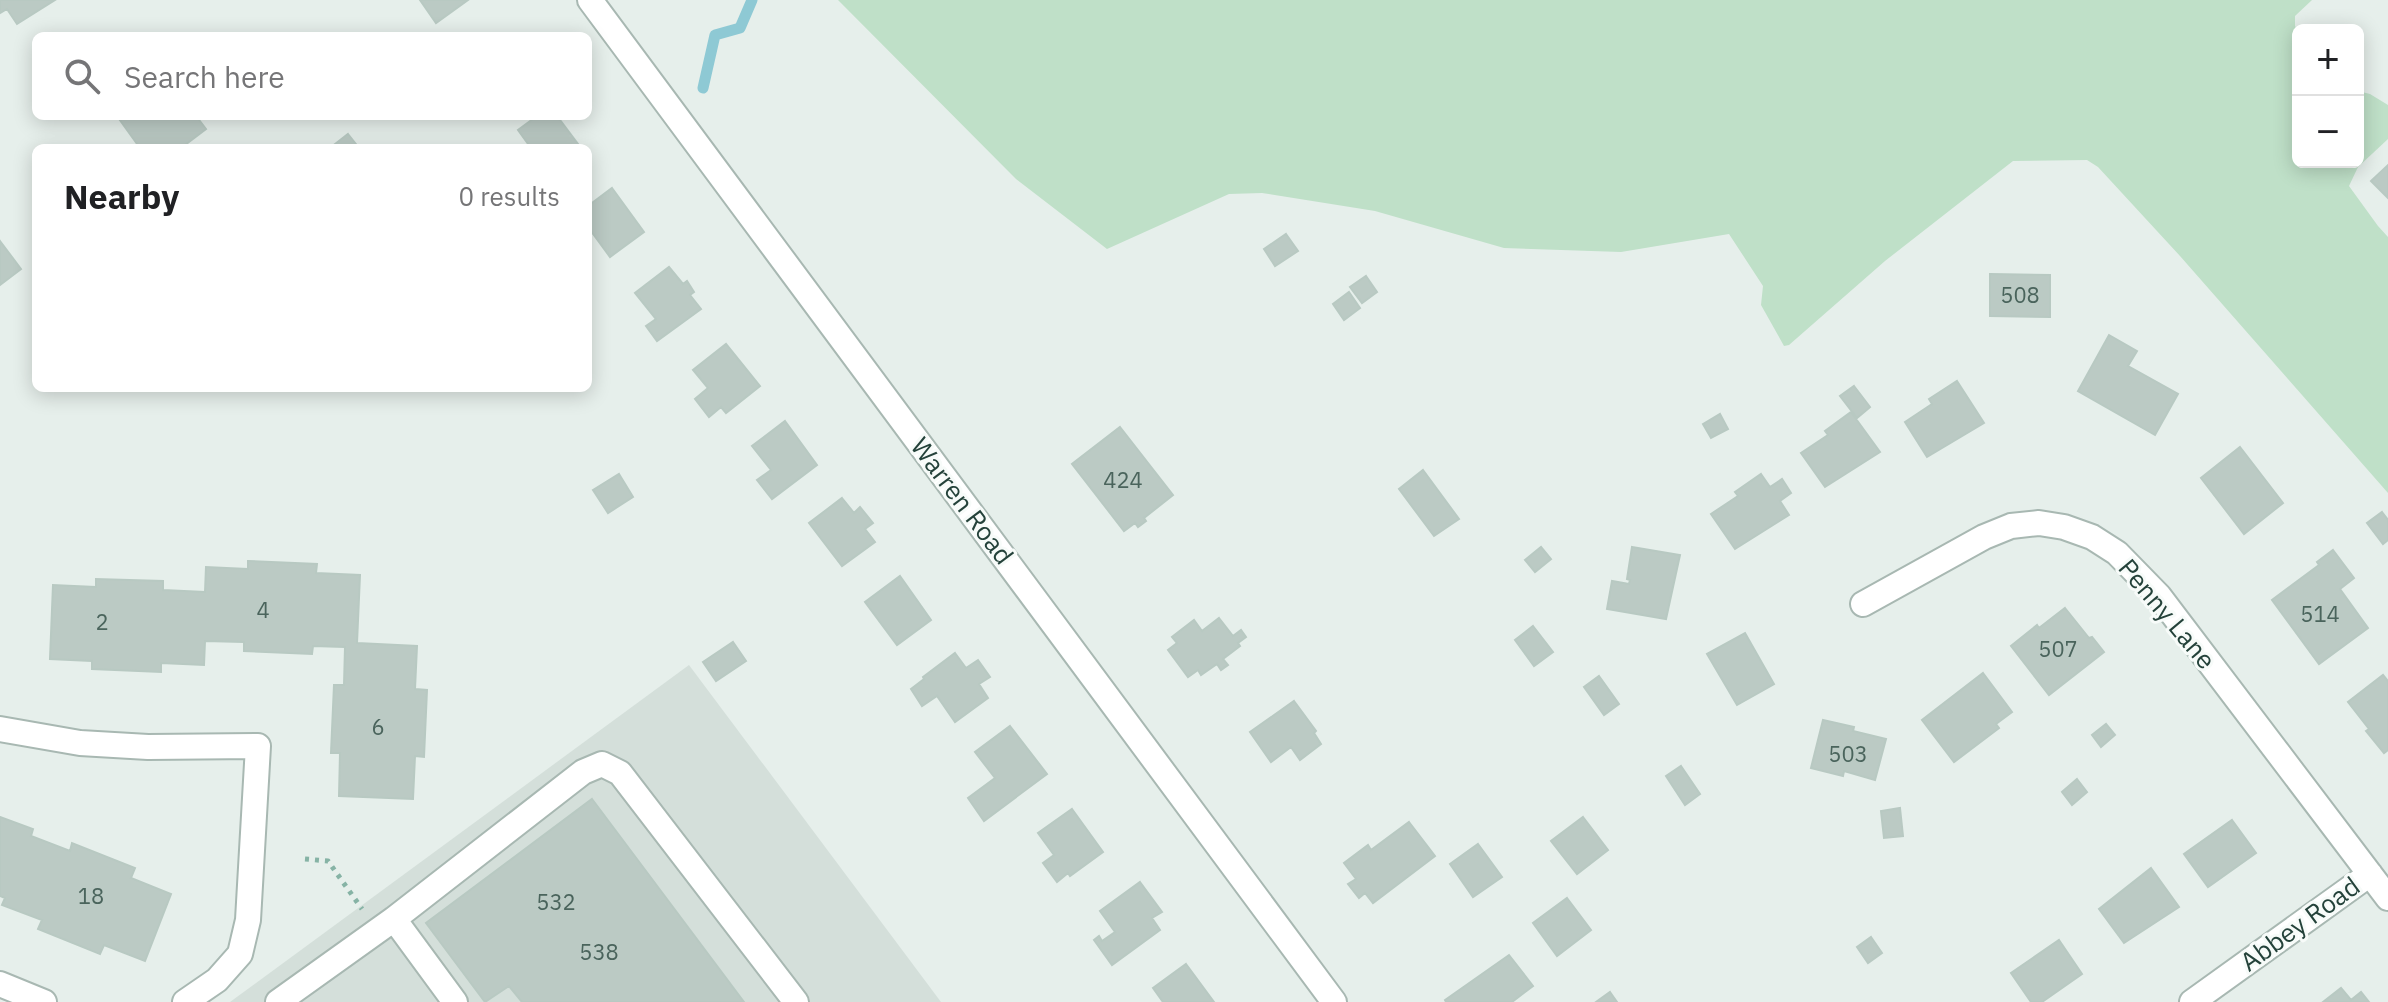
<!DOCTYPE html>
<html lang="en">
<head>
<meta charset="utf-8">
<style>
	body { margin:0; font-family:"IBM Plex Sans",sans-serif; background:#f2f2f2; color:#202124 }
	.controls { position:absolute; right:24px; top:24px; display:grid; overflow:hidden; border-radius:12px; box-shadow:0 4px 20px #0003 }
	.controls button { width:72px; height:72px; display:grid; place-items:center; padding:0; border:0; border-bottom:2px solid #e0e0e0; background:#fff; color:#202124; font:40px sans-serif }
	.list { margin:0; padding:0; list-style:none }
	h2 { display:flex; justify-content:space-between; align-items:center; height:104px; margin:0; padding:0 32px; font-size:34px }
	h2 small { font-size:26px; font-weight:400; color:#757577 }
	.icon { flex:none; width:44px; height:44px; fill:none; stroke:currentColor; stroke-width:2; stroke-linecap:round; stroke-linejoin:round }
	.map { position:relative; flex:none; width:2388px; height:1002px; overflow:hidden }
	.search { position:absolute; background:#fff; box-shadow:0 4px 20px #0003; left:32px; top:32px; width:560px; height:88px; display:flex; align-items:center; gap:20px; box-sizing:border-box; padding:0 28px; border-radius:12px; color:#757577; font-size:30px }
	.panel { position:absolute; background:#fff; box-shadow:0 4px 20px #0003; left:32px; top:144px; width:560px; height:248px; border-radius:12px }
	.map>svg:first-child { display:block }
	.built { fill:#d4dfda }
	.green { fill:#bfe0c8 }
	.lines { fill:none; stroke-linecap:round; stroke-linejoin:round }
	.stream { stroke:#8ec9d4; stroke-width:11 }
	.building { fill:#bbcac4; stroke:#b8c9c2; stroke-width:2 }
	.minor-casing { stroke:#a8b8b2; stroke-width:28 }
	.path { stroke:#86b3a5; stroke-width:5; stroke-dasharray:4 6; stroke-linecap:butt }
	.minor { stroke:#fff; stroke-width:24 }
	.labels { text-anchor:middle; stroke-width:6; stroke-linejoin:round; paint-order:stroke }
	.number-label { font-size:22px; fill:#4a645c }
	.street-label { font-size:26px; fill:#24423a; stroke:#f7fbf9 }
</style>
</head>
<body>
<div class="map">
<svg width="2388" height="1002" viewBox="0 0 2388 1002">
	<rect width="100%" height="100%" fill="#e6efeb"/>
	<path class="built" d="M689,665L941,1002H230Z"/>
	<path class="green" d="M838,0H2312L2295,16V26L2298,31V162H2358V91L2370,94L2388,105V139L2358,167L2349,186L2378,226L2388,237V493L2180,256L2098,167L2087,160L2013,161L1885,261L1789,345L1784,346L1761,305L1763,286L1729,234L1621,252L1504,248L1375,211L1262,193L1229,194L1107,249L1016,179Z"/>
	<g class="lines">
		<path class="stream" d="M703,88L715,35L740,28L752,0"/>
	</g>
	<path class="building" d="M0,0H55L17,24L7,9L0,13Z
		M420,0H468L436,23Z
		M117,116H178L179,118L182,116H196L206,129L181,148H140Z
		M537,116H557L581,148H531L518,130Z
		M348,134L359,148H330Z
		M2388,165V198L2371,181Z
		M612,188L644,232L610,257L588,227V206Z
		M1286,234L1298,251L1275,266L1264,249Z
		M0,241L21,269L0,285Z
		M669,267L683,284L687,281L694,292L690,295L701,309L657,341L646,326L656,319L635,293Z
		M1990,274L2050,275V317L1990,316Z
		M1366,276L1377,292L1362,303L1350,287Z
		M1349,292L1360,308L1344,320L1333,304Z
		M2109,335L2137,351L2128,366L2178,394L2155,435L2078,391Z
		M726,344L760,386L726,413L721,407L709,417L695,399L708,388L693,370Z
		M1957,381L1984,423L1927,457L1905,422L1932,404L1929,399Z
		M1854,386L1870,407L1857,418L1840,396Z
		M1851,412L1880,452L1825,487L1801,453L1828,435L1825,431Z
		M1720,414L1728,429L1711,438L1703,424Z
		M785,421L817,465L772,499L757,480L771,470L752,446Z
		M1120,427L1173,495L1144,518L1146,521L1138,527L1135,523L1124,531L1072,464Z
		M2240,447L2283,503L2244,534L2201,478Z
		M1423,470L1459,519L1434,536L1399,489Z
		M619,474L633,497L608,513L593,490Z
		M1761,474L1770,487L1782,479L1791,493L1780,501L1789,515L1735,549L1711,514L1738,496L1735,492Z
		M842,498L854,513L860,507L873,523L865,529L875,542L842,566L809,523Z
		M2382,512L2388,520V540L2383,544L2367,523Z
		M1541,547L1551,559L1535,572L1525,560Z
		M1632,547L1680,555L1666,619L1607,609L1612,581L1629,584L1630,580L1627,579Z
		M2333,550L2354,578L2340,589L2368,628L2319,664L2272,600L2319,565L2317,562Z
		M248,561L317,564L316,573L360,575L357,643L417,646L415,689L427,690L424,757L415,756L413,799L339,796L340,753H331L334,685H344L345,647L313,646L312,654L244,651V642L205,641L204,665L161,663V672L92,669V661L50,659L53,585L96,587V579L163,581V590L205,592L206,567L248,569Z
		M900,576L931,620L897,645L865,602Z
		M2065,608L2089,638L2092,637L2104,652L2049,695L2011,646L2037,625L2039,628Z
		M1219,618L1233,636L1241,630L1246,637L1238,643L1240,646L1223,659L1228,665L1221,670L1217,664L1201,675L1198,670L1188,677L1168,650L1177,643L1172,637L1194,620L1202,631Z
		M1533,626L1553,652L1534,666L1515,640Z
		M1745,633L1774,684L1737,705L1707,654Z
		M733,642L746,661L716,681L703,662Z
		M955,653L966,668L978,660L990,677L979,684L988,698L955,722L937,696L922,706L911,689L924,679L923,677Z
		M1983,673L2012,712L1996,724L1999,728L1954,762L1922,720Z
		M2383,675L2388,681V750L2384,753L2366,731L2369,729L2348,702Z
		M1599,676L1619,704L1604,715L1584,687Z
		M1294,701L1316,731L1314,733L1321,744L1300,760L1291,747L1271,762L1250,732Z
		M1823,720L1854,727L1853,731L1886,739L1875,780L1844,771L1843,776L1811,768Z
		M2106,724L2115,735L2101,747L2092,735Z
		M1010,726L1047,774L984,821L968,798L995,778L975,752Z
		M1681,766L1700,794L1685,805L1666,776Z
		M2077,779L2087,792L2072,805L2062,792Z
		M592,799L744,1002H522L509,986L485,1002L426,923Z
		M1900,808L1903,836L1884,838L1881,811Z
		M1072,809L1103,852L1070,876L1068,873L1057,882L1043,863L1054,855L1038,833Z
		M0,817L33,829L31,836L70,851L72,843L135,868L131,878L171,894L145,961L104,945L100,954L38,929L42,920L2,905L5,898L0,896Z
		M1583,817L1608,850L1577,874L1551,841Z
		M2232,820L2256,853L2208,887L2184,854Z
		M1409,822L1435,856L1373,903L1365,893L1359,898L1348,884L1356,879L1344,863L1368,845L1371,850Z
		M1478,844L1502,877L1473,897L1450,864Z
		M2151,868L2179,907L2124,943L2099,909Z
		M1140,882L1162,912L1152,918L1160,930L1112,965L1094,940L1099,936L1102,941L1115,932L1100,911Z
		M1567,898L1591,930L1557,956L1533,923Z
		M1871,937L1882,953L1868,963L1857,947Z
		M2059,940L2082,974L2042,1002H2031L2011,973Z
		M1509,955L1533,986L1512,1002H1446L1445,1000Z
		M1186,964L1214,1002H1163L1153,988Z
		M2341,988L2351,1000L2361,992L2369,1002H2323Z
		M1610,992L1617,1002H1596Z"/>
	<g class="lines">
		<g class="minor-casing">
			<path id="minor" d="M590,0L1334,1002
				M1863,604L1984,537L2011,526L2039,523L2064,527L2092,537L2117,553L2159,596L2388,898
				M0,729L80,743L148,747L258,746L248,920L240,954L217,980L185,1002
				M394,919L455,1002
				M0,984L44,1002
				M278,1002L394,919L583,772L602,764L620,773L796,1002
				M2192,1002L2370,874"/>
		</g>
		<path class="path" d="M305,859L328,861L362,909"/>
		<use href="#minor" class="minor"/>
	</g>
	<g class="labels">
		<g class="number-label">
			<text x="2020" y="303">508</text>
			<text x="1123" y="488">424</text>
			<text x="263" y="618">4</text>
			<text x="2320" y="622">514</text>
			<text x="102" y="630">2</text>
			<text x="2058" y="657">507</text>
			<text x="378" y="735">6</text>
			<text x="1848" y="762">503</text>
			<text x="91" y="904">18</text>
			<text x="556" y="910">532</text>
			<text x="599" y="960">538</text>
		</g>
		<g class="street-label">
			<text transform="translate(962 501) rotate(53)" y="9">Warren Road</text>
			<text transform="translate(2167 614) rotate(50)" y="9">Penny Lane</text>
			<text transform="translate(2300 924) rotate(-36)" y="9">Abbey Road</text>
		</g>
	</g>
</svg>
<div class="controls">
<button>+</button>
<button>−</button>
</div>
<div class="search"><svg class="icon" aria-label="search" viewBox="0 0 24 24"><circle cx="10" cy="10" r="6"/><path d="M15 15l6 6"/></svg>Search here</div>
<section class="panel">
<h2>Nearby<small>0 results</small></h2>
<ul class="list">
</ul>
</section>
</div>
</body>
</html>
